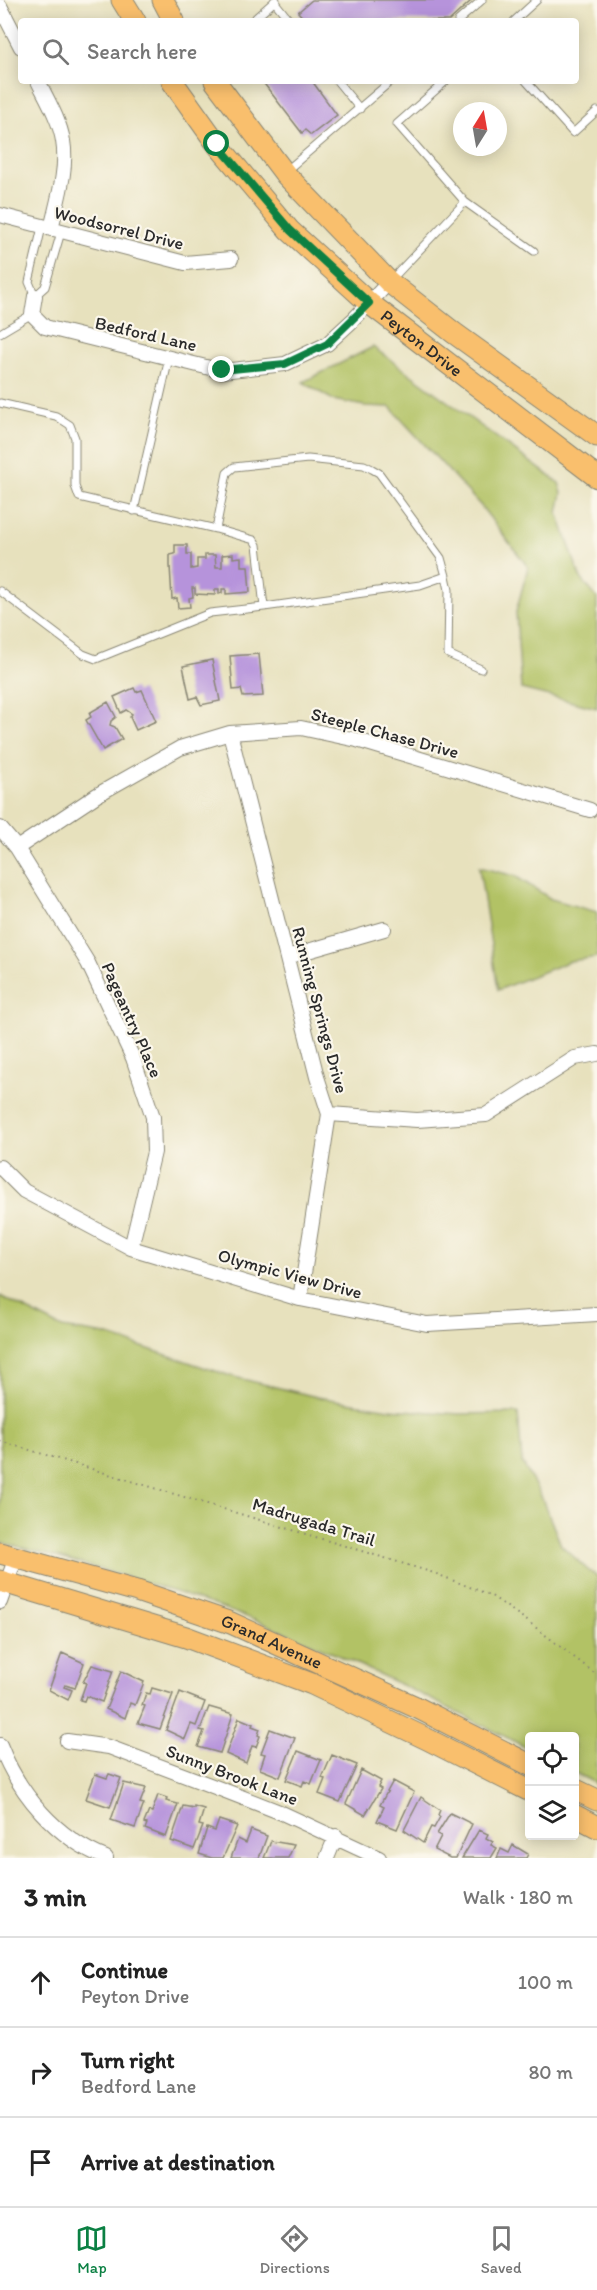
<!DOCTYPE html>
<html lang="en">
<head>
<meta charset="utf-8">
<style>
	body { margin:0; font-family:Itim,sans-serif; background:#f6f6f6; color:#222 }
	.controls { position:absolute; right:18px; bottom:18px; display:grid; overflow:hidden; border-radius:6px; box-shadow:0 3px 15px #0003 }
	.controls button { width:54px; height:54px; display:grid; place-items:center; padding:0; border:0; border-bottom:2px solid #e0e0e0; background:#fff; color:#222; font:30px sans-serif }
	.compass { position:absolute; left:453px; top:102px; width:54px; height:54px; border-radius:50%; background:#fff; box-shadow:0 3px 15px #0003; rotate:11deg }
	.stop { position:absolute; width:18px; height:18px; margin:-14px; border:4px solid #0b8043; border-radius:50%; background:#fff }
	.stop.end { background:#0b8043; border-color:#fff; box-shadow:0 2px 6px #0008 }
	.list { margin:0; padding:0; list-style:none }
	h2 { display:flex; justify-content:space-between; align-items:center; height:78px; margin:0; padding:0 24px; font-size:26px }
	h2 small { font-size:20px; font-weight:400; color:#767676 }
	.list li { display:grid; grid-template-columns:39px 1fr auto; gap:18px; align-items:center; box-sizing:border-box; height:90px; padding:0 24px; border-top:2px solid #e0e0e0 }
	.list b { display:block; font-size:22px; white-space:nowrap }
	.list p { margin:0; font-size:20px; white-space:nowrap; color:#767676 }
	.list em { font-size:20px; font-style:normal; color:#767676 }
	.icon { flex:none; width:33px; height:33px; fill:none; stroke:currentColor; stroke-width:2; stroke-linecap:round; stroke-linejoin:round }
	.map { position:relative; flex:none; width:597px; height:1858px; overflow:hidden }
	.search { position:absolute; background:#fff; box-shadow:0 3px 15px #0003; left:18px; right:18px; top:18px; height:66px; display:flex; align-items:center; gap:15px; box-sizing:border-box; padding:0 21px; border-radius:6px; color:#767676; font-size:22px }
	.sheet { height:348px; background:#fff }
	nav { display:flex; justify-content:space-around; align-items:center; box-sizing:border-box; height:84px; border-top:2px solid #e0e0e0; background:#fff; font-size:16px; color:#767676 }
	nav a { display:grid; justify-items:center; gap:3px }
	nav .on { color:#0b8043 }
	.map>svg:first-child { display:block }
	.green { fill:#b2c265; stroke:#6e7648; stroke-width:1.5 }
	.building { fill:#b693db }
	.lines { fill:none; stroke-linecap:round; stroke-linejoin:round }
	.service-casing { stroke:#898674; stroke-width:9 }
	.minor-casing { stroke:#898674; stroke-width:16 }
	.primary-casing { stroke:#898674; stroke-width:23 }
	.path { stroke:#898674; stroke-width:2; stroke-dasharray:1.5 4.5; stroke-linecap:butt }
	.service { stroke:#fff; stroke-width:7 }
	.minor { stroke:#fff; stroke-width:14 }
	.primary { stroke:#f9bf6d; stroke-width:21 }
	.route { stroke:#0b8043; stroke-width:8 }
	.labels { text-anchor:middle; stroke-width:4.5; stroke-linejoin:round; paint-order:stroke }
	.street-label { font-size:18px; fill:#2b2b2b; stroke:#fbf7ec }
</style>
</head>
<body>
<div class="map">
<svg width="597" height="1858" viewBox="0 0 597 1858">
	<rect width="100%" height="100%" fill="#fbf7ec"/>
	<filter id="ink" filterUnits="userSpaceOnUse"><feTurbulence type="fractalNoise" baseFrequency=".0167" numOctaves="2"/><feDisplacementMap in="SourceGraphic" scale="12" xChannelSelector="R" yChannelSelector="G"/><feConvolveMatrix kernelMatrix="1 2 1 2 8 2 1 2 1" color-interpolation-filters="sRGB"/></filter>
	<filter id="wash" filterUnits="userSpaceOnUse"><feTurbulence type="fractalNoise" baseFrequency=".008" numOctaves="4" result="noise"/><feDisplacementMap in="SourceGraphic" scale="24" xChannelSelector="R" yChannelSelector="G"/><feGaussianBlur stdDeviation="1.35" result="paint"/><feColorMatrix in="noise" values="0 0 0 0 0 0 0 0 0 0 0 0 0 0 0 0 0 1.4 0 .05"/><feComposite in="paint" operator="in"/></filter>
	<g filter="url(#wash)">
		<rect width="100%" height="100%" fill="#e7e1bd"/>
		<path class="green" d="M373,347L559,483L562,493L558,513L580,577L597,598V708L521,689L516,612L528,567L481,506L390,407L365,406L333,400L303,382Z
			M479,867L515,876L551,899L597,912V957L570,961L498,990Z
			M0,1296L62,1328L106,1335L234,1377L317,1397L389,1409L459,1414L518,1413L522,1462L541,1496L561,1545L590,1572L597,1576V1784L575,1773L574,1736H530L529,1749C454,1710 378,1672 299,1638C203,1597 101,1568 0,1542Z"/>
		<g id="blocks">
			<path class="building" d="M312,0H472L449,21H306L298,12Z
				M262,81H312L337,115L311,135L305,130L302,133Z
				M175,545H187V554H191V569L197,568V559H205V555H215L216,567H222V555L233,554V558L241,557V566H248L250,592L226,594V589H222V593L219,594V589H215V595L195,594V588H192L193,597L189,598L190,607L178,608L177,598L172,599L170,566V555L175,554Z
				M259,654L263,696L243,697L241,689L233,690L230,656Z
				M212,660L220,701L201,705L197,697L190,699L183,666Z
				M134,688L136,692L142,690L156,721L136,730L130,717L132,714L126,710L121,713L114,697Z
				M108,702L116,717L111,721L110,725L115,727L122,739L103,750L86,720L91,717L89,713Z
				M62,1653L84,1663L75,1688L65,1685L64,1687L72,1690L68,1700L49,1690Z
				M92,1665L113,1671L102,1702L86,1696L84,1701L80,1700L86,1683L83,1682Z
				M121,1671L144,1682L135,1705L130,1703L125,1718L106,1709Z
				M152,1688L173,1694L160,1729L138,1723L145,1706L142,1705L146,1693L150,1694Z
				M180,1692L205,1702L196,1726L191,1724L185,1739L166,1730Z
				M209,1707L233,1714L220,1753L198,1747L204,1731L200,1730Z
				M239,1718L253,1724L252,1726L260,1729L258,1735L260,1736L256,1747L252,1746L246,1763L226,1754Z
				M270,1729L295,1738L280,1777L260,1769L265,1754L261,1753Z
				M298,1751L321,1760L311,1784L304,1781L302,1786L286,1780Z
				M332,1755L357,1765L340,1802L319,1794L325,1779L322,1778Z
				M361,1770L381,1781L378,1787L381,1789L365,1815L346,1804Z
				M95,1774L107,1778L109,1774L121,1778L110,1807L86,1799Z
				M393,1781L414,1792L397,1829L377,1821L384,1807L380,1805Z
				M124,1783L146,1788L140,1803L144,1804L135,1828L111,1820Z
				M158,1795L167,1798L166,1801L178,1804L166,1837L145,1829L147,1824L144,1823L149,1811L152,1812Z
				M421,1797L440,1810L438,1815L440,1817L434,1828L431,1827L423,1843L404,1830Z
				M183,1806L194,1808V1806L204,1809L199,1825L203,1826L194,1849L171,1841Z
				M450,1813L472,1824L456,1858H450L434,1850L441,1836L437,1834Z
				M219,1820L237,1826L223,1858H212L199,1854L207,1828L215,1831Z
				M251,1830L267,1836L259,1858H231L238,1839L246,1843Z
				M479,1830L488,1834L486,1838L493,1842L491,1845L497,1848L491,1858H462Z
				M271,1841L294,1845L288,1858H264Z
				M513,1845L528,1854L526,1858H497L501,1849L509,1853Z"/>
		</g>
	</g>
	<g filter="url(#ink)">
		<use href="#blocks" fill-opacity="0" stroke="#898674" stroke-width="1.5"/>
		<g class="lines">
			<g class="service-casing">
				<path id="service" d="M274,1L290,21
					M252,21L276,0
					M458,21L482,0
					M514,21L537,0
					M337,81L360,109
					M526,81L573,133L597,111
					M286,171L391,81
					M465,202L534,251
					M42,227L29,282L35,296L45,287L61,232
					M391,280L465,202L397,124L446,81
					M0,333L32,314
					M0,403L56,416L70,425L75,438V486L79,497L216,529L254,540L257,545L264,607L210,613L96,659L83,654L0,591
					M134,511L169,358
					M216,529L227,473L234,467L308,459L364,465L372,469L379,473L441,558L446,576L420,585L264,607
					M446,576L449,590L448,654L481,669"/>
			</g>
			<g class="minor-casing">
				<path id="minor" d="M0,6L21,47
					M38,81C47,99 60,121 63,141C68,169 57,202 51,229
					M0,215L185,263L231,259
					M35,296L32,314L45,327L222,371L285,364L327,344L353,320L389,282
					M230,733L317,1077L329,1114L300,1299
					M0,828L17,848L88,963L133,1058L153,1117L154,1152L131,1248
					M17,848L97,795L180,748L230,733L301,728L357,740L590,810
					M287,957L384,929
					M329,1114L417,1120L486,1115L575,1058L597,1054
					M0,1167L24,1191L131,1248L300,1299L427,1324L597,1314
					M0,1602L16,1557
					M67,1741L109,1747L223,1790L282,1813L379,1858
					M0,1745C19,1794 56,1838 106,1858
					M327,1858L336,1836"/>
			</g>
			<g class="primary-casing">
				<g id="primary">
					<path d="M122,0L135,21"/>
					<path d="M163,0L174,21"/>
					<path id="s1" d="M172,81L217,144L289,230L369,303L597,477"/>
					<path d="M215,81L286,175L389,282L454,333L597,436"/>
					<path id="s2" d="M0,1553L137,1591L231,1623L418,1708L530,1765"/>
					<path d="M0,1581L186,1637L312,1684L427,1739L530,1791"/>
					<path d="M574,1789L597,1800"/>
					<path d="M574,1815L597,1827"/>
				</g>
			</g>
			<path class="path" d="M0,1441L434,1573L490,1595L526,1620L597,1675"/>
			<use href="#service" class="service"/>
			<use href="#minor" class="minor"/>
			<use href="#primary" class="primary"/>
		</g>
	</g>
	<g class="lines" filter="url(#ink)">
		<path class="route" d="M217,144L290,230L369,303L327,344L285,364L222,370"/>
	</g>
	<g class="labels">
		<g class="street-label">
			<text transform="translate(119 228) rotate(14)" y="6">Woodsorrel Drive</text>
			<text transform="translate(146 334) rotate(13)" y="6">Bedford Lane</text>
			<text dy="6" stroke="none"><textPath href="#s1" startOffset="364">Peyton Drive</textPath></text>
			<text transform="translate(385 733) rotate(15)" y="6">Steeple Chase Drive</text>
			<text transform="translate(320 1010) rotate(75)" y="6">Running Springs Drive</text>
			<text transform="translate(132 1020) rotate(66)" y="6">Pageantry Place</text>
			<text transform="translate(290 1274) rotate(15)" y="6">Olympic View Drive</text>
			<text transform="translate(314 1522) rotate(17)" y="6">Madrugada Trail</text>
			<text dy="6" stroke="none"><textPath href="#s2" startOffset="286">Grand Avenue</textPath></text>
			<text transform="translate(232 1775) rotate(21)" y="6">Sunny Brook Lane</text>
		</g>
	</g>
</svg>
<div class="controls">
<button><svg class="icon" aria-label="locate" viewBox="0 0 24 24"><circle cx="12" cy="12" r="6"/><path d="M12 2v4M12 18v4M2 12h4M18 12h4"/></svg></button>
<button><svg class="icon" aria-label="layers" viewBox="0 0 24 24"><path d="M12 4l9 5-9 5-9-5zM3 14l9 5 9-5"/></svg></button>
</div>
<svg class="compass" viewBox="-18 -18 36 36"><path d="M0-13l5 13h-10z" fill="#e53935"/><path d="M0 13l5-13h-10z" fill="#767676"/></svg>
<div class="stop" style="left:217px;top:144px"></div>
<div class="stop end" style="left:222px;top:370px"></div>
<div class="search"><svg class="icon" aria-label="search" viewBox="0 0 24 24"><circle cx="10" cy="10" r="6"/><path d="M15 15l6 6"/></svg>Search here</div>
</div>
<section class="sheet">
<h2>3 min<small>Walk · 180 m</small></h2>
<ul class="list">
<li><svg class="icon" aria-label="ahead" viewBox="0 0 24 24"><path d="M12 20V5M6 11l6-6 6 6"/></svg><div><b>Continue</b><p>Peyton Drive</p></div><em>100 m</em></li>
<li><svg class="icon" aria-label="right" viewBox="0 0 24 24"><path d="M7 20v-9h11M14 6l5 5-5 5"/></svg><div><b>Turn right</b><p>Bedford Lane</p></div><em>80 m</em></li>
<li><svg class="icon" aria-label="arrive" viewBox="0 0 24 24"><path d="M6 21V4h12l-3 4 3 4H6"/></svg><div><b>Arrive at destination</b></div></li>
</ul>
</section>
<nav>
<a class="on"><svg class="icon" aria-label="map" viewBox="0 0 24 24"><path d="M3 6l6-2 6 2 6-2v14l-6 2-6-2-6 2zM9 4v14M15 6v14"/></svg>Map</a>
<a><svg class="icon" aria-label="directions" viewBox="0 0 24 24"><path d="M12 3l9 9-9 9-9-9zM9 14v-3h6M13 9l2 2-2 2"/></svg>Directions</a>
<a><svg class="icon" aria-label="saved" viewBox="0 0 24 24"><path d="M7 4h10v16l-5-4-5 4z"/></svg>Saved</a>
</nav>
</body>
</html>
